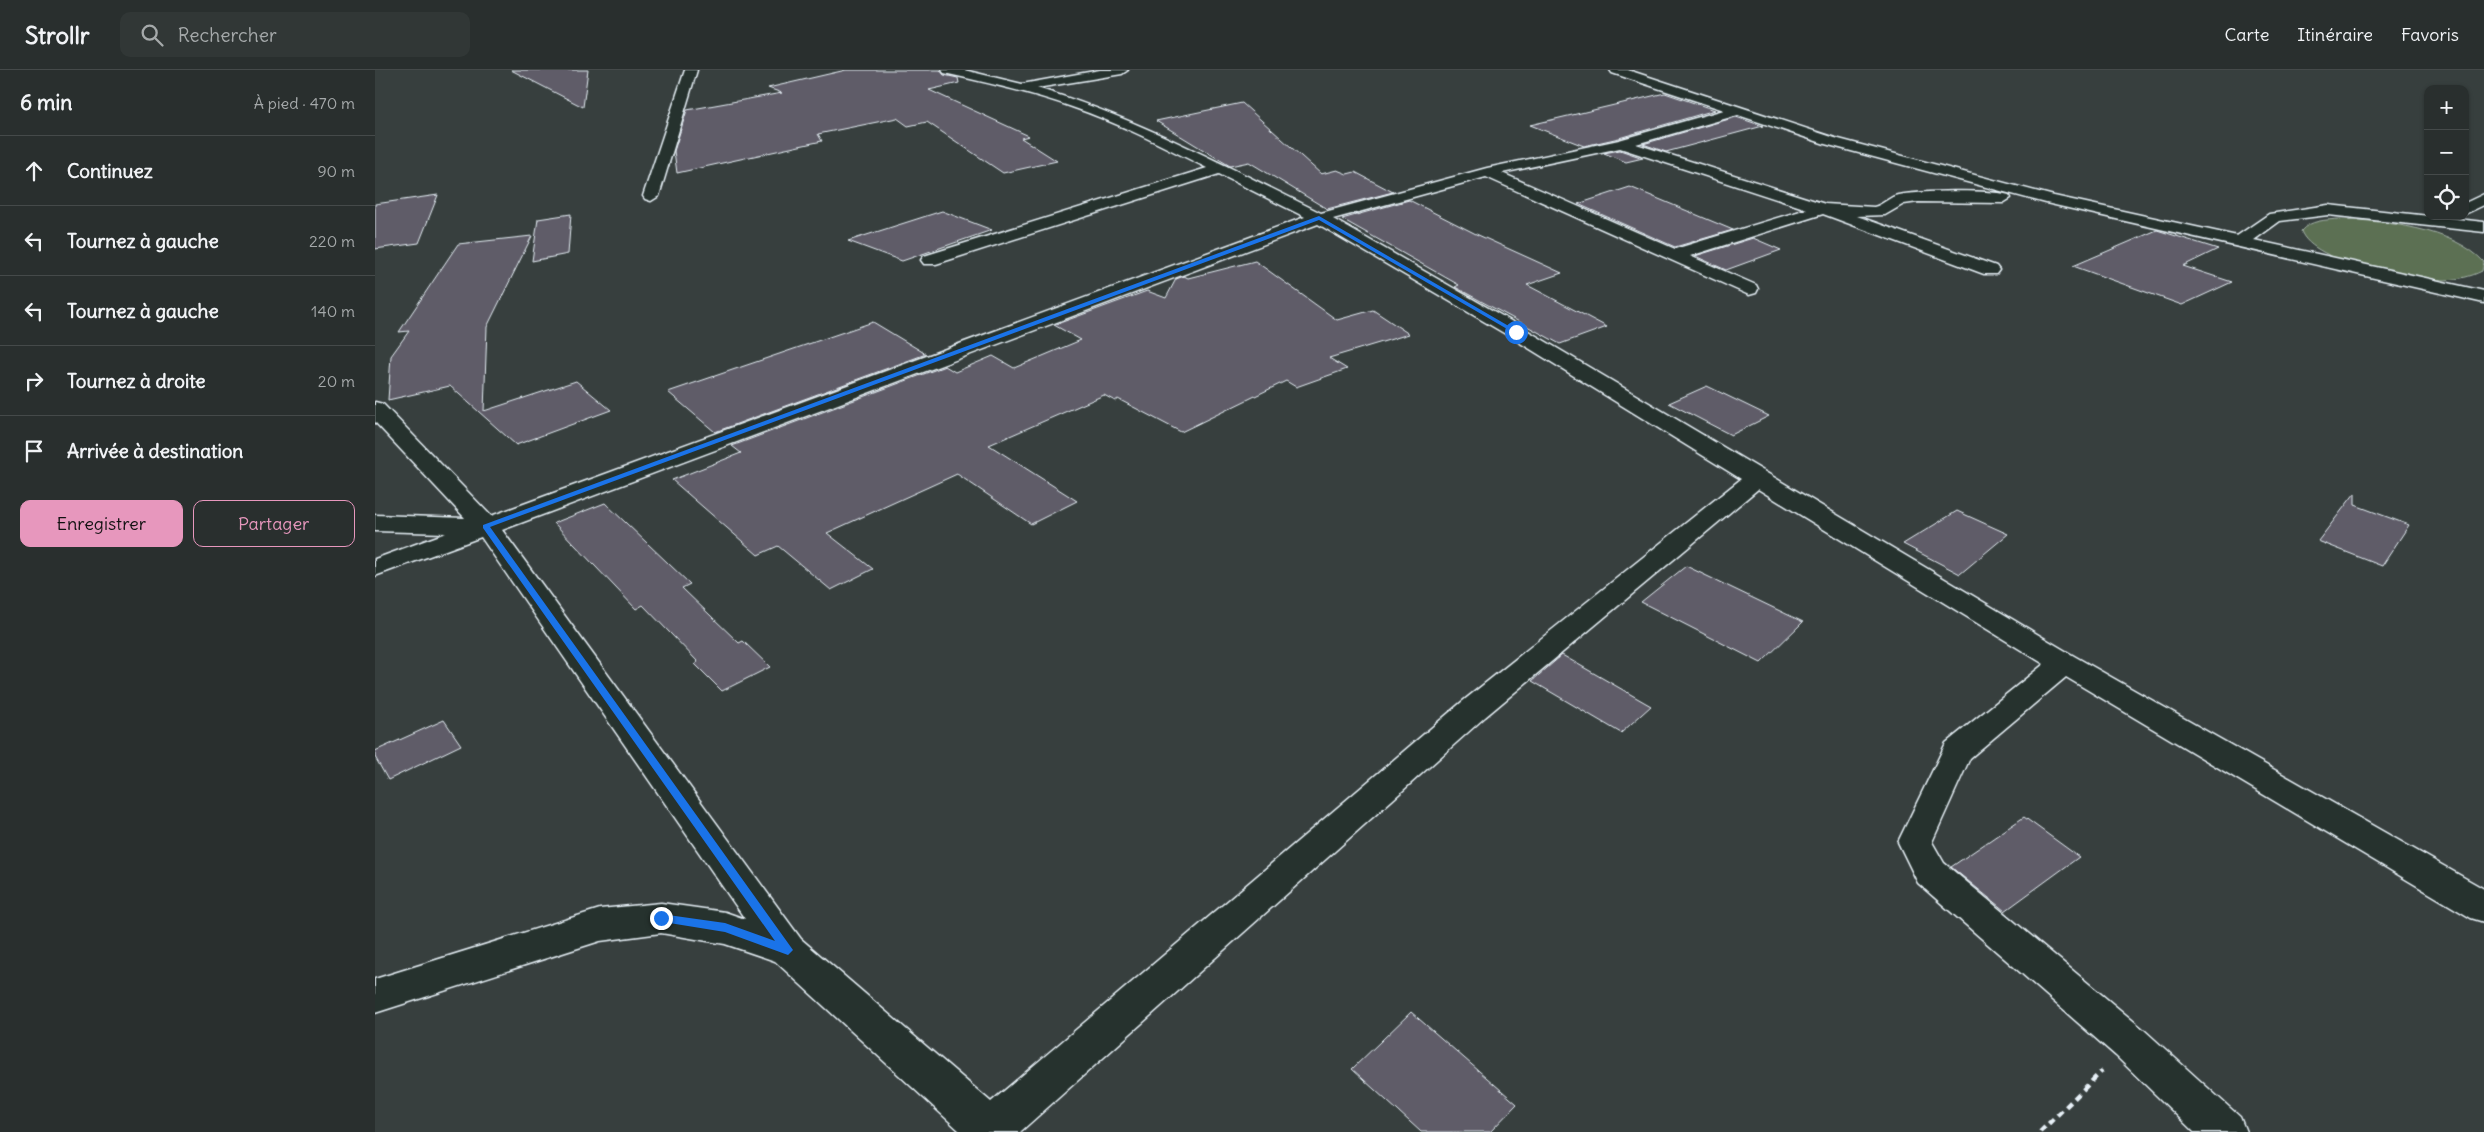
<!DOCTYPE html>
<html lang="fr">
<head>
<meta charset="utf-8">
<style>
	body { margin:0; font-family:Delius,sans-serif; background:#313736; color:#f1f3f6 }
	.controls { position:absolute; right:15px; top:15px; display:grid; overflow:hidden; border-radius:10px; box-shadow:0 1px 4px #0004 }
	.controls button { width:45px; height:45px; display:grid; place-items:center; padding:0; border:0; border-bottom:1px solid #454a4a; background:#292f2e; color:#f1f3f6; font:25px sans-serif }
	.stop { position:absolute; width:15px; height:15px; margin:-11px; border:4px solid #1a73e8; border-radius:50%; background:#fff }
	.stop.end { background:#1a73e8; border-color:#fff; box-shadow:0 1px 5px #0008 }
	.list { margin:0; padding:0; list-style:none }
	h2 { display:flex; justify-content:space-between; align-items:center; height:65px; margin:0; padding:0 20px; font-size:21px }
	h2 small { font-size:16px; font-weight:400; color:#a5a9aa }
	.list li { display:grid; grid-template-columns:32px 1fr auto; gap:15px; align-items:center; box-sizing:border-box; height:70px; padding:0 20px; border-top:1px solid #454a4a }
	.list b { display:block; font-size:19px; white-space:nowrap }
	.list em { font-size:16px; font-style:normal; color:#a5a9aa }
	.actions { display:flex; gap:10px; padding:15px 20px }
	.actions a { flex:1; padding:11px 0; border:1px solid #e797bd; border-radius:10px; text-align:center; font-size:18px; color:#e797bd }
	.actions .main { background:#e797bd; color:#111 }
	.icon { flex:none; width:28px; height:28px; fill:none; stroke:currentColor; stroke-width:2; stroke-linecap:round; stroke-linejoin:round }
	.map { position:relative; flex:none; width:2109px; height:1062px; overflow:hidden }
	header { display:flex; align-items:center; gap:30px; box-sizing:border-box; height:70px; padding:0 25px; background:#292f2e; border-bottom:1px solid #454a4a }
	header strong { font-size:24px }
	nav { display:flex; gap:28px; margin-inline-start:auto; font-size:18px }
	.search { width:350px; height:45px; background:#313736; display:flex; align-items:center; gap:12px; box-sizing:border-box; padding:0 18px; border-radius:10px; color:#a5a9aa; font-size:19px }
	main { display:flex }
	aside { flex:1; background:#292f2e }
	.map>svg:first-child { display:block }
	.green { fill:#5b6f53; stroke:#a2b0a6 }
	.building { fill:#5f5c67; stroke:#e8f1f8 }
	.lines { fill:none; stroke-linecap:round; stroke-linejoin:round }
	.minor-casing { stroke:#e8f1f8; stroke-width:3 }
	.path { stroke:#e8f1f8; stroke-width:4.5; stroke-dasharray:7 5; stroke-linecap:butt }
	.minor { fill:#26332d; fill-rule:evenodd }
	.route { fill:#1a73e8 }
</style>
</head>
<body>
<header>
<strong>Strollr</strong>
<div class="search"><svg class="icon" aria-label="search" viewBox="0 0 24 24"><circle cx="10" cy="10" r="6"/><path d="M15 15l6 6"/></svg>Rechercher</div>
<nav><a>Carte</a><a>Itinéraire</a><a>Favoris</a></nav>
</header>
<main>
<aside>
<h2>6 min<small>À pied · 470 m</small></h2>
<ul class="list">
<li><svg class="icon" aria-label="ahead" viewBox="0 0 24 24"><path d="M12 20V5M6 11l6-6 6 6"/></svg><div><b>Continuez</b></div><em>90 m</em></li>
<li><svg class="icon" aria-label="left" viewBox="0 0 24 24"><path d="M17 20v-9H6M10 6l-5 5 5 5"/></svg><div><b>Tournez à gauche</b></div><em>220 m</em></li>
<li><svg class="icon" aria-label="left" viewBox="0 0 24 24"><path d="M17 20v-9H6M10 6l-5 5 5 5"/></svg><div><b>Tournez à gauche</b></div><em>140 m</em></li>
<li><svg class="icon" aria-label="right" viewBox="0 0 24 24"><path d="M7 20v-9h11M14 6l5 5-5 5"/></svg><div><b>Tournez à droite</b></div><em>20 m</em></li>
<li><svg class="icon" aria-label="arrive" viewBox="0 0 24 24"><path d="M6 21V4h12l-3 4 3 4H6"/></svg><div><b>Arrivée à destination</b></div></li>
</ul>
<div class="actions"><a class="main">Enregistrer</a><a>Partager</a></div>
</aside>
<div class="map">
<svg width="2109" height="1062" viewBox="0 0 2109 1062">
	<rect width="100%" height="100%" fill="#373f3e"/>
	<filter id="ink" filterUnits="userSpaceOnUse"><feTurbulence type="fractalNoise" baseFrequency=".02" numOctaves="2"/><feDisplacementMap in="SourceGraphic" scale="10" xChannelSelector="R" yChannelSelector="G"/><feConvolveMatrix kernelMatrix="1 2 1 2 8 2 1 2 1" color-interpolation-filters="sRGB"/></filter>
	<g filter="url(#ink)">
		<path class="green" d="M1965,149C2009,151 2078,158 2109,192L2107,201C2095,207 2084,209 2070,210C2038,210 1938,194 1926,161C1935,150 1951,150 1965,149Z"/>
		<path class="building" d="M136,0H213L208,37Z
			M471,0H565L569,5L583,8L584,13L554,20L654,66L646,68L682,91L628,103L552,52L533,56L522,48L443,64L447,71L302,103L299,81L312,40L407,23L393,18Z
			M1290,23L1340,40L1244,68L1209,76L1155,55Z
			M867,33L946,104L962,100L972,104L980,102L1018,122L952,139L874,92L855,96L781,51Z
			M1361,47L1388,56L1291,82L1268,74Z
			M1245,80L1268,88L1251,92L1229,83Z
			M1255,117L1358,160L1300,177L1203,134Z
			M63,125L44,173L0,179V134Z
			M1034,130L1101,164L1187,203L1152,215L1232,257L1185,274L1080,217L1084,215L967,149Z
			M567,141L617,160L527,191L473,171Z
			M196,144L193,184L157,191L163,149Z
			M1782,160L1843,179L1808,196L1857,212L1807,235L1698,196Z
			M157,166L112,257L109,341L201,311L236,340L141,375L75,316L13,330L16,286L34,261L24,262L83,174Z
			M1378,168L1406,180L1351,200L1320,186Z
			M880,191L962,250L998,240L1034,264L954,288L972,299L921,317L911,311L806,362L743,329L740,331L729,325L614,375L702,431L656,454L582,404L452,463L498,499L456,520L403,476L383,485L297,410L366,383L357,376L570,296L580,302L618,286L639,298L706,270L679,255L772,221L791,228L801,209L809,206L813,208Z
			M498,252L551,284L340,362L293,322Z
			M1332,316L1394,346L1356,365L1294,333Z
			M1980,423V435L2034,455L2007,496L1943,471Z
			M230,433L315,514L307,518L364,573L368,571L395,597L347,621L320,594L323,592L268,535L261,539L179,453Z
			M1582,441L1633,464L1585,504L1528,474Z
			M1311,496L1428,552L1386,593L1266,532Z
			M1187,585L1276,636L1246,663L1157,611Z
			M69,650L86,675L13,710L0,687V681Z
			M1649,747L1704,787L1630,841L1576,797Z
			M1036,942L1142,1034L1115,1062H1046L977,999Z"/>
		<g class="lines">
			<g class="minor-casing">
				<path id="minor" d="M310,0H322L284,126L276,131L270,129L268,126Z
					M567,0H589L647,14L725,0H753L747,4L662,18C762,48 853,97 946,143L1112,98L1244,70L1349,40L1237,3L1235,0H1253L1460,68L1679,126L1862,166L1894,144L1953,135L2109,152V162L1953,145L1905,151L1879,170L2109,221V233L1671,133L1450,74L1363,45L1261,74L1450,134L1499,137C1508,135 1514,127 1523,125C1546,121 1612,119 1634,125L1636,128L1628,133L1543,132L1529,134L1510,145L1482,146L1621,196L1624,200L1621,204H1609L1448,144L1315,186L1381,215L1383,219L1381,223L1374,225L1111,107L958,149L1148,258L1699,586L2109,819V852L2096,848L1691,607L1595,688L1557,772L1569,793L1769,960L1865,1047L1871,1062H1819L1741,986L1543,813L1523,772L1571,673L1669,594L1383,419L1110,647L645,1062H586L400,891L350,874L286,863L225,871L0,943V909L225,839L286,833L350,842L370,849L106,467L0,506V489L71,463L0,461V445L90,448L0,352V332L8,334L116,446L930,147L844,104L561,194H549L546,190L549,186L832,98C788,76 744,53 697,37C655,22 612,13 569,3ZM1245,78L1432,139L1300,179L1127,103ZM943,154L1134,266L1366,409L1088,631L616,1032L426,869L127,460Z
					M2109,124V135L2090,144V133Z"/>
			</g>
			<path class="path" d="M1665,1062L1727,1001"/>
			<use href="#minor" class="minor"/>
		</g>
	</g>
	<path class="route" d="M944,146L1144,262L1139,263L944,150L115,457L418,880L413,885L350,862L282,851V845L286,844L350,853L400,871L108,458V455Z"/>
</svg>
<div class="controls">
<button>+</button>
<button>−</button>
<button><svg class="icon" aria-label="locate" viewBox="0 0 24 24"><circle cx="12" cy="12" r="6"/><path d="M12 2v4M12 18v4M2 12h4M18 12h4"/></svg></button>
</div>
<div class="stop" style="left:1141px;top:262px"></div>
<div class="stop end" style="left:286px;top:848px"></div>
</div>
</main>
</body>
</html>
